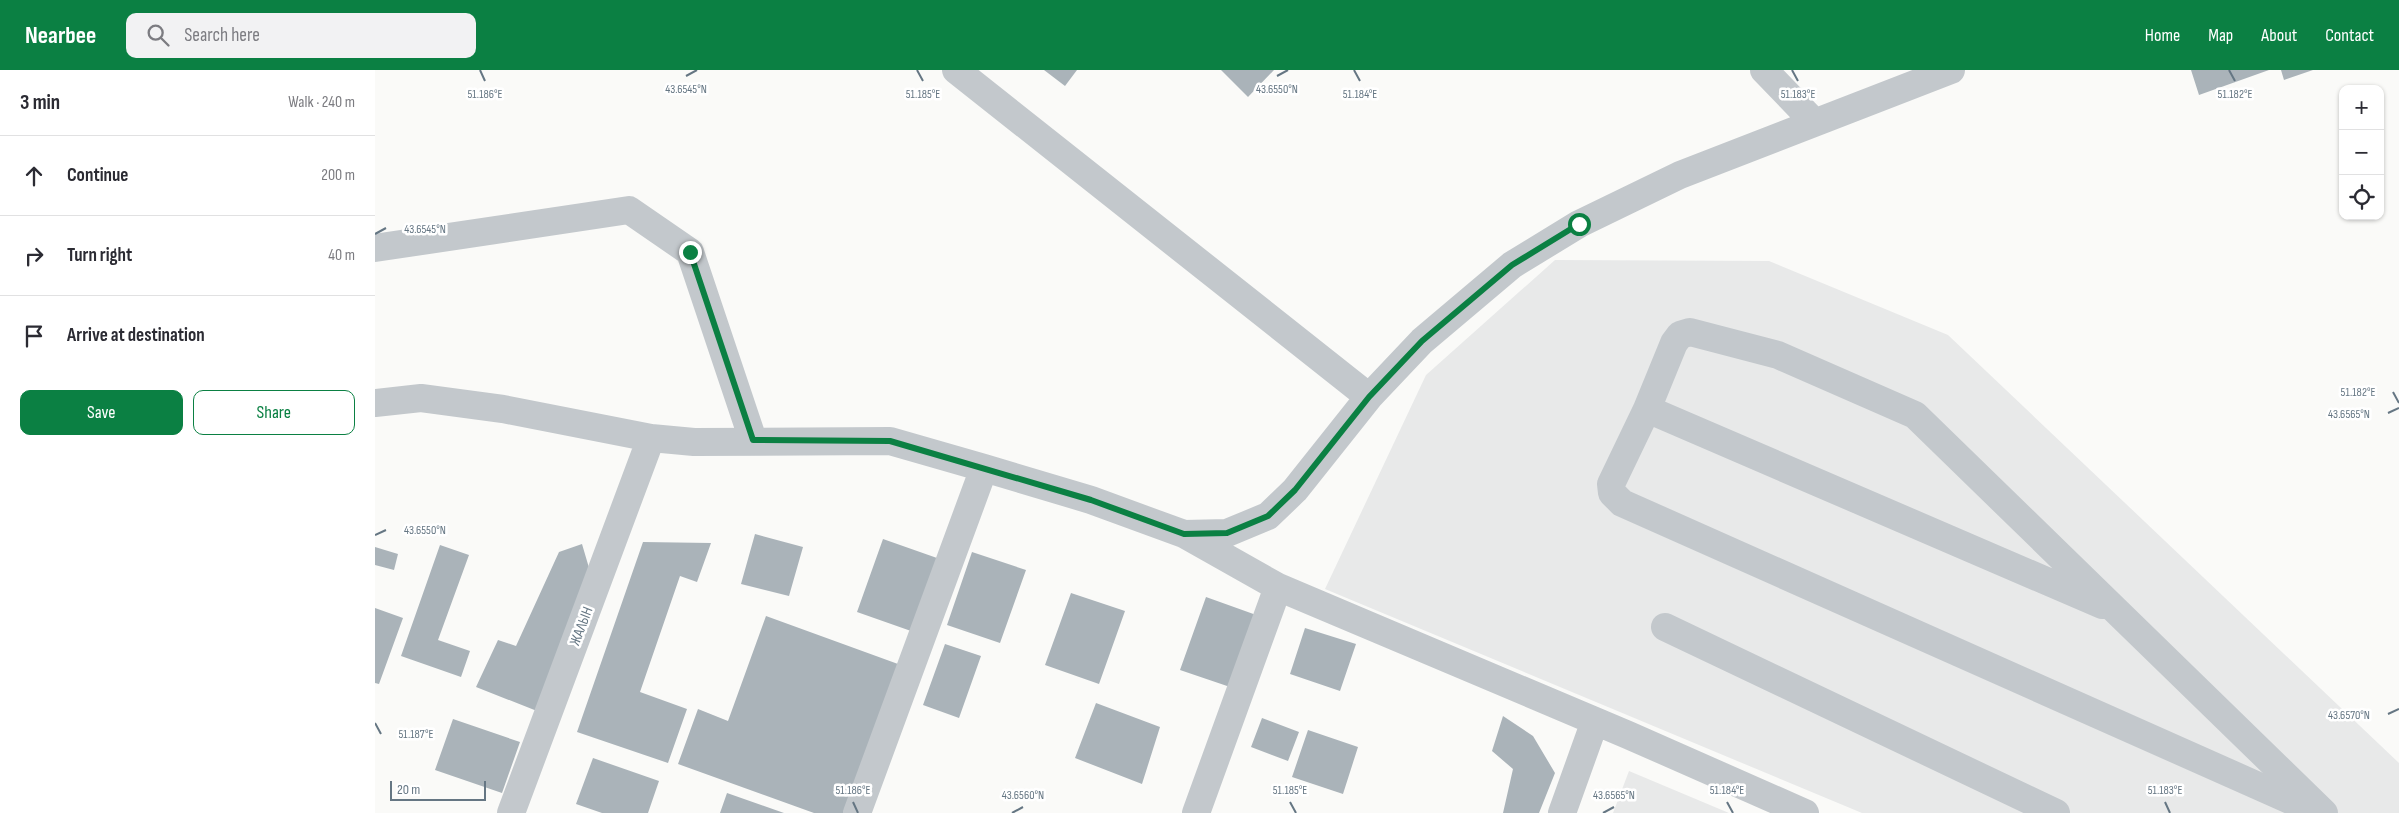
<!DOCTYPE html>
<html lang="en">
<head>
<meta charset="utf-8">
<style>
	body { margin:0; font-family:"Sofia Sans Condensed",sans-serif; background:#f2f2f3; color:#2b2b33 }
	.controls { position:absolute; right:15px; top:15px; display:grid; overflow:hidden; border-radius:10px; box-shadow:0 1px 4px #0004 }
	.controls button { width:45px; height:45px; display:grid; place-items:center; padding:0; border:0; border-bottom:1px solid #e1e1e2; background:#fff; color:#2b2b33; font:25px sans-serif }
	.scale { position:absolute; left:15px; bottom:12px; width:96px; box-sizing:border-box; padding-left:5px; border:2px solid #657683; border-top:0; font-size:14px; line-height:18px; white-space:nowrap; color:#657683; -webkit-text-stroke:4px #fff; paint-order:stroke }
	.stop { position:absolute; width:15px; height:15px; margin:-11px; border:4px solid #0b8043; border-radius:50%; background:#fff }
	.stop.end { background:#0b8043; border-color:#fff; box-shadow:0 1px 5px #0008 }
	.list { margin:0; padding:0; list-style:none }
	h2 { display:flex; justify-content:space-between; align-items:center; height:65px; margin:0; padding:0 20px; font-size:21px }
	h2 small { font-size:16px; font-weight:400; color:#7c7c81 }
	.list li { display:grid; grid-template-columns:32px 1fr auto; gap:15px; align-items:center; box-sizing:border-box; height:80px; padding:0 20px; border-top:1px solid #e1e1e2 }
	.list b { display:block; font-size:19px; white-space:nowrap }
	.list em { font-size:16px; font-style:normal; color:#7c7c81 }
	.actions { display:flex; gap:10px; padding:15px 20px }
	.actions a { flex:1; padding:11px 0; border:1px solid #0b8043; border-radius:10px; text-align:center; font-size:18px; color:#0b8043 }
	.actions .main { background:#0b8043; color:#fff }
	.icon { flex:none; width:28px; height:28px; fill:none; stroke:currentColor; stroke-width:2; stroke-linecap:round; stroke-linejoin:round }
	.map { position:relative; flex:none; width:2024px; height:743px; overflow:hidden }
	header { display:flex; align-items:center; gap:30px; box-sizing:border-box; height:70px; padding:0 25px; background:#0b8043; color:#fff }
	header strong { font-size:24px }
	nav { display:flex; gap:28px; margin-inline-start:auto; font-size:18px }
	.search { width:350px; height:45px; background:#f2f2f3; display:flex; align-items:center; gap:12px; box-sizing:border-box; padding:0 18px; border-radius:10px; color:#7c7c81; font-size:19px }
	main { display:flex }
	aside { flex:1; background:#fff }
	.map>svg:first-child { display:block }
	.built { fill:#e8e9e9 }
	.building { fill:#aab3b9 }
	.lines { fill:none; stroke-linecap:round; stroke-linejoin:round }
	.minor { stroke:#c3c8cc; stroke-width:28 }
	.route { stroke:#0b8043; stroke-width:6 }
	.ticks { fill:none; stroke:#657683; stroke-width:2 }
	.labels { text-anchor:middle; stroke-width:5; stroke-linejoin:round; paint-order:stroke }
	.street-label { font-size:15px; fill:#657683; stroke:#fff }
	.ticks-label { font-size:12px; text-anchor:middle; fill:#657683; stroke:#fff; stroke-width:5; stroke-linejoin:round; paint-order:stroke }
</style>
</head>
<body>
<header>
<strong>Nearbee</strong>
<div class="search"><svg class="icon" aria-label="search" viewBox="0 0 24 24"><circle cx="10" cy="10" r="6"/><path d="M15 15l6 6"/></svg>Search here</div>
<nav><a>Home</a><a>Map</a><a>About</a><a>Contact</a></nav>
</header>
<main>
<aside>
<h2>3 min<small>Walk · 240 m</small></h2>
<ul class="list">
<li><svg class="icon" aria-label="ahead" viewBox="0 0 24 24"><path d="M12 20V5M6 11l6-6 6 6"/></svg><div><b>Continue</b></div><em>200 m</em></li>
<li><svg class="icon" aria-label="right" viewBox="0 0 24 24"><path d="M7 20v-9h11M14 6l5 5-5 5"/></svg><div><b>Turn right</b></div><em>40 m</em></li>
<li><svg class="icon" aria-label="arrive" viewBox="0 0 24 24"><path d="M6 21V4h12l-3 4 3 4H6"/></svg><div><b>Arrive at destination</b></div></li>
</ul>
<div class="actions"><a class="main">Save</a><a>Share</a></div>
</aside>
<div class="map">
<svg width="2024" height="743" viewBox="0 0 2024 743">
	<rect width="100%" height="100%" fill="#fafaf8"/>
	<path class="built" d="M1180,190L1394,191L1573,265L2024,693V743H1487L950,519L1051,305Z
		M1254,701L1354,743H1238Z"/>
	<path class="building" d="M669,0H702L690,16Z
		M846,0H899L873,27Z
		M1816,0H1894L1824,25Z
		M1906,0H1938L1909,10Z
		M380,464L428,477L414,526L366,514Z
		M508,469L562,488L536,561L482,542Z
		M268,472L336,473L322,512L305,506L265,622L312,639L293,693L202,662Z
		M207,474L217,508L162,641L101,617L123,570L141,576L184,482Z
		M65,475L94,485L63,570L95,581L86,607L26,586Z
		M0,477L23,484L19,500L0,495Z
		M597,482L651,500L625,573L572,555Z
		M696,523L750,541L724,614L670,595Z
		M831,527L884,546L858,618L805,600Z
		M0,538L28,548L4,614L0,613Z
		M391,546L523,594L468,743H439L303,694L323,639L353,651Z
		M930,558L981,574L965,621L915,604Z
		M570,574L606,586L584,648L548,635Z
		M721,633L785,657L767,714L700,688Z
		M1128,646L1158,666L1180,703L1164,743H1128L1138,699L1117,681Z
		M887,648L924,662L913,691L876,677Z
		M78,649L145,672L127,723L60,700Z
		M933,660L983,677L968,724L917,707Z
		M218,688L284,711L273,743H227L201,734Z
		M352,723L409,743H345Z"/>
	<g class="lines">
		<path class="minor" d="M581,0L994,327
			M1389,0L1439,52
			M0,178L254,140L315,182L378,370
			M0,333L46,328L128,339L276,368L319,372L515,371L609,398L716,430L809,464L903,517L1253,665L1430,743
			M1272,339L1727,535
			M809,464L852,463L893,446L920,420L994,327L1047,271L1137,195L1204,154L1305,105L1576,0
			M1290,557L1681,743
			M136,743L276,368
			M482,743L609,398
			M821,743L903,517
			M1187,743L1220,651
			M1944,743L1247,433L1237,423L1236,414L1272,339L1299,273L1305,265L1315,262L1403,285L1540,345L1949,743"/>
	</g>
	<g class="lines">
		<path class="route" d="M315,182L378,370L515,371L716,430L809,464L852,463L893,446L920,420L994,327L1047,271L1137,195L1204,154"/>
	</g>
	<path class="ticks" d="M105,0L110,11M542,0L548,11M979,0L985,11M1417,0L1423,11M1854,0L1860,11M311,6L322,0M902,6L913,0M0,164L11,158M2018,322L2024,333M2013,343L2024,338M0,465L11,460M2013,644L2024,639M0,653L6,664M478,732L483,743M915,732L921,743M1352,732L1358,743M1790,732L1795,743M637,743L648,737M1228,743L1239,737"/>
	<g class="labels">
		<g class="street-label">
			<text transform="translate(206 556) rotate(-69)" y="5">ЖАЛЫН</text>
		</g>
	</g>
	<g class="ticks-label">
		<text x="311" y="23">43.6545°N</text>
		<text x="902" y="23">43.6550°N</text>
		<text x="110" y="28">51.186°E</text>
		<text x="548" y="28">51.185°E</text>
		<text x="985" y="28">51.184°E</text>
		<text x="1423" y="28">51.183°E</text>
		<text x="1860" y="28">51.182°E</text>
		<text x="50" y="163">43.6545°N</text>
		<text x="1983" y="326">51.182°E</text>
		<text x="1974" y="348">43.6565°N</text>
		<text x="50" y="464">43.6550°N</text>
		<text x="1974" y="649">43.6570°N</text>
		<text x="41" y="668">51.187°E</text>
		<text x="478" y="724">51.186°E</text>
		<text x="915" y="724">51.185°E</text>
		<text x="1352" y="724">51.184°E</text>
		<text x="1790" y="724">51.183°E</text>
		<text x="648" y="729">43.6560°N</text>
		<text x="1239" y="729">43.6565°N</text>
	</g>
</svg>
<div class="controls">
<button>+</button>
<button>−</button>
<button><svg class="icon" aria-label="locate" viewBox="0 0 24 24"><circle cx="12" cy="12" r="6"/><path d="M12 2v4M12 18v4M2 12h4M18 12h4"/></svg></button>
</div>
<div class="scale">20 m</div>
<div class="stop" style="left:1204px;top:154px"></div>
<div class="stop end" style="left:315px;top:182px"></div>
</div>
</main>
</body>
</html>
